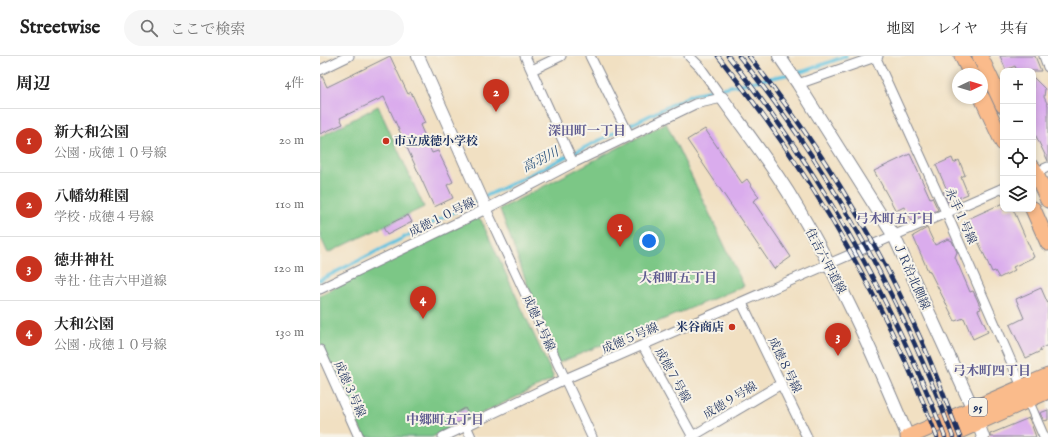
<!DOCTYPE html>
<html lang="ja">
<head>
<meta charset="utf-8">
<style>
	body { margin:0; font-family:"IM FELL English","Noto Serif JP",serif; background:#f6f6f6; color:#222 }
	.controls { position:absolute; right:12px; top:12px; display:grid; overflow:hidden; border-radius:8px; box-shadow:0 2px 6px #0003 }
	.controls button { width:36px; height:36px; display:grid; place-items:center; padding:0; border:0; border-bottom:1px solid #e0e0e0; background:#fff; color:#222; font:20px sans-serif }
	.compass { position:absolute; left:632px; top:12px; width:36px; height:36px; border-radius:50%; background:#fff; box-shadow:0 2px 6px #0003; rotate:86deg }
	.you { position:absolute; left:329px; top:185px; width:14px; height:14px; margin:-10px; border:3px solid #fff; border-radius:50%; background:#1a73e8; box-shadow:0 0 0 6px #1a73e833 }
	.badge { display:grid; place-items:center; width:26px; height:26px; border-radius:50%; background:#c8321e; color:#fff; font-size:13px; font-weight:700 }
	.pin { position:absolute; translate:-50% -33px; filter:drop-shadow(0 1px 2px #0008) }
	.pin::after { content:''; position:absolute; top:21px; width:14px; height:12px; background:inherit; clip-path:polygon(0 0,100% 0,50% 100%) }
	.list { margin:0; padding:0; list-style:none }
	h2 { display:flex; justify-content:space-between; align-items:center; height:52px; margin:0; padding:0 16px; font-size:17px }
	h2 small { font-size:13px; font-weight:400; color:#767676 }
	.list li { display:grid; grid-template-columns:26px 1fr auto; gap:12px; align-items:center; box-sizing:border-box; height:64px; padding:0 16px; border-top:1px solid #e0e0e0 }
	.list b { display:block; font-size:15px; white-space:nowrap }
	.list p { margin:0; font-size:13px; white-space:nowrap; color:#767676 }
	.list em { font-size:13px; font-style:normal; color:#767676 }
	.icon { flex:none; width:22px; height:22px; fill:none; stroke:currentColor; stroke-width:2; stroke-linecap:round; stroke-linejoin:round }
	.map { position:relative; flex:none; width:728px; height:381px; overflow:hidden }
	header { display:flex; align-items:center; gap:24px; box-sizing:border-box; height:56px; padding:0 20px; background:#fff; border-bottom:1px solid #e0e0e0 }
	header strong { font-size:19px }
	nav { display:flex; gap:22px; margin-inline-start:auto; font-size:14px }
	.search { width:280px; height:36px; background:#f6f6f6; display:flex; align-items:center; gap:10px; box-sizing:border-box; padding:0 14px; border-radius:22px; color:#767676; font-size:15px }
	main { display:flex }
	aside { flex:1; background:#fff }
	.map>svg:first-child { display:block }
	.green { fill:#7bc786; stroke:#4b7b72 }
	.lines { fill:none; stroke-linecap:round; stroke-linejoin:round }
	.stream { stroke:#62c3e0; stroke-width:3.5 }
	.building { fill:#daaced }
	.minor-casing { stroke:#868890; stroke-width:11 }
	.tertiary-casing { stroke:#868890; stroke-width:14 }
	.primary-casing { stroke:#868890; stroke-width:17 }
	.minor { stroke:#fff; stroke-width:9 }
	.tertiary { stroke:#fff; stroke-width:12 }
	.primary { stroke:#fabb8b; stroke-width:15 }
	.rail-casing { stroke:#1b2f5e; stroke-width:4.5 }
	.rail { stroke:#f7f3e8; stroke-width:3; stroke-dasharray:9; stroke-linecap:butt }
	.poi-dot { fill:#c8321e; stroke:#f7f3e8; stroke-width:1.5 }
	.labels { text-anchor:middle; stroke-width:4; stroke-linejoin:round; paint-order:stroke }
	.shield { fill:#f7f3e8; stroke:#5d6a87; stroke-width:1 }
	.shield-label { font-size:11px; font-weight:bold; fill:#1b2f5e }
	.poi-label { font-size:12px; font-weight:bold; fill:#1b2f5e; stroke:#f7f3e8; text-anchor:start }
	.street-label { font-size:12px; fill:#1b2f5e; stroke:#f7f3e8 }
	.neighbourhood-label { font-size:13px; font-weight:bold; fill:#5e5b90; stroke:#f7f3e8 }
	.water-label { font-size:13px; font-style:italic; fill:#2d547e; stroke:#f7f3e8 }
</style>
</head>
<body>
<header>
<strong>Streetwise</strong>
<div class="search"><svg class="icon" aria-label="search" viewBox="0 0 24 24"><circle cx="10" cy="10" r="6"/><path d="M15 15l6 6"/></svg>ここで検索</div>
<nav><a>地図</a><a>レイヤ</a><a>共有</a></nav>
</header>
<main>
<aside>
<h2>周辺<small>4件</small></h2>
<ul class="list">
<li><span class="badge">1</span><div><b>新大和公園</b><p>公園 · 成徳１０号線</p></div><em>20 m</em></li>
<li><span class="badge">2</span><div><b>八幡幼稚園</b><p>学校 · 成徳４号線</p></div><em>110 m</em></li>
<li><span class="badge">3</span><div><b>徳井神社</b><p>寺社 · 住吉六甲道線</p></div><em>120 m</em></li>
<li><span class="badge">4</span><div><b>大和公園</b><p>公園 · 成徳１０号線</p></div><em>130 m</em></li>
</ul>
</aside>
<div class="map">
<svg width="728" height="381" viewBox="0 0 728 381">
	<rect width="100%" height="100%" fill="#f7f3e8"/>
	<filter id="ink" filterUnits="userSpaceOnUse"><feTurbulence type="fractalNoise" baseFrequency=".025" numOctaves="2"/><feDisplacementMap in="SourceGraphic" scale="8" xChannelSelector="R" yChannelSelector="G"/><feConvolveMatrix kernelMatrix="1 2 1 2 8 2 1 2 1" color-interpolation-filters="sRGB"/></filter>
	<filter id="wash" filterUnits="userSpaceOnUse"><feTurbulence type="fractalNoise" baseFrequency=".012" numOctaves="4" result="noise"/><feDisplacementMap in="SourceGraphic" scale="16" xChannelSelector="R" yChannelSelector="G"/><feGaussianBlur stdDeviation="0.9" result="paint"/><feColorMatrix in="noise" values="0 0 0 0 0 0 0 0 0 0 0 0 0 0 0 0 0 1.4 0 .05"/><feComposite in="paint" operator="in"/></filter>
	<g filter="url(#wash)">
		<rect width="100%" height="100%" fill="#f1e0c2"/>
		<path class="green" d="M58,50L104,151L8,197L0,180V81Z
			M346,67L424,230L236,308L180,153Z
			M155,162L161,164L233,320L232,324L112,381H44L0,287V239Z"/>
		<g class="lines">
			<path class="stream" d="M0,224L146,150L373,38L485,15L526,0"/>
		</g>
		<g id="blocks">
			<path class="building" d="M70,0L88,38L91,36L105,67L100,69L112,97L118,95L133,126L127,129L133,142L114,151L64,41L20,62L23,68L0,78V20H2L7,31Z
				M680,0H715L721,15H697L695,10L686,14Z
				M713,21L725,33L724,41L728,49V105L713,74Z
				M385,73L422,127L427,123L439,141L433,145L471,201L454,213L367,84Z
				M590,98L610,142L612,141L618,154L592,165L584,151L576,155L554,115Z
				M632,102L634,107L639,104L645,119L641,121L648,138L628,146L623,136L627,134L616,109Z
				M683,147V153H693L714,201L693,211L695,214L679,222L675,215L672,216L648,163Z
				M88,159L92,166L67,179L63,171Z
				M607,172L615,189L628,183L632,185L637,196L635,201L650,236L653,235L657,243L661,253L658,254L668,276L653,283L644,262L635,265L609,214L608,215L593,180Z
				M721,232L728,248V289L720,293L721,295L706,302L690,269L704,262L696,243Z
				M145,352L150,361L135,368L131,360Z
				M728,354V364L724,365L720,357Z
				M709,362L716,381H670V378Z"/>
		</g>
	</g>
	<g filter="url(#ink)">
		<use href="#blocks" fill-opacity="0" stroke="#868890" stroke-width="1"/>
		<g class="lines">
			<g class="minor-casing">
				<path id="minor" d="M270,0L310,81
					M555,0L626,156L724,381
					M724,0L728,11
					M0,14L29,0
					M212,14L241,0
					M478,28L558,0
					M253,107L375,48L402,42L380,11L369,0
					M715,117L728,111
					M166,153L272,381
					M0,233L166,153L253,107L205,0
					M422,247L487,381
					M323,290L373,381
					M0,294L39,381
					M146,370L151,381
					M123,381L245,323L683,132
					M371,381L461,328"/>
			</g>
			<g class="tertiary-casing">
				<path id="tertiary" d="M98,0L166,153
					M459,0L478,28L574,180L653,353L663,381
					M402,42C424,73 448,104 468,136C516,214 553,297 588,381"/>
			</g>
			<g class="primary-casing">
				<path id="primary" d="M642,0L651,18
					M660,0L683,49
					M662,42L683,87
					M713,112L728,144
					M713,153L728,187
					M588,381L728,320
					M626,381L728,335"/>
			</g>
			<use href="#minor" class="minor"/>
			<use href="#tertiary" class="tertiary"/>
			<use href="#primary" class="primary"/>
			<g class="rail-casing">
				<path id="rail" d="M398,0C490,115 564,243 617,381
					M408,0C500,115 572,244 625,381
					M419,0C510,112 583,247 633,381
					M429,0C496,85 554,179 598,277C614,311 626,346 640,381"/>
			</g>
			<use href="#rail" class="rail"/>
		</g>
	</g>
	<g class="poi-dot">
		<circle cx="66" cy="85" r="4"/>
		<circle cx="412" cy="271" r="4"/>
	</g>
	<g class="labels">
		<rect class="shield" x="649" y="342" width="18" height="18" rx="3"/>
		<g class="shield-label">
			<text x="658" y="355">95</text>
		</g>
		<g class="poi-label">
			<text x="74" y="89">市立成徳小学校</text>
			<text x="404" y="275" text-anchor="end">米谷商店</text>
		</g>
		<g class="street-label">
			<text transform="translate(641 160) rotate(66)" y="4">永手１号線</text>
			<text transform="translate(122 161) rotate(-26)" y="4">成徳１０号線</text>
			<text transform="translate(506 205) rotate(62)" y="4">住吉六甲道線</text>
			<text transform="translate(592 220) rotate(66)" y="4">ＪＲ沿北側線</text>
			<text transform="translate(219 267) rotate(65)" y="4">成徳４号線</text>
			<text transform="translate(310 282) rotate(-23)" y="4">成徳５号線</text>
			<text transform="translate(465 309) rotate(64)" y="4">成徳８号線</text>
			<text transform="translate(353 319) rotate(61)" y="4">成徳７号線</text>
			<text transform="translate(30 333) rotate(66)" y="4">成徳３号線</text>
			<text transform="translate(410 344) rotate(-31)" y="4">成徳９号線</text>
		</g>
		<g class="neighbourhood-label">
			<text x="267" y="79">深田町一丁目</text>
			<text x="575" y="167">弓木町五丁目</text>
			<text x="358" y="226">大和町五丁目</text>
			<text x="672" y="319">弓木町四丁目</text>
			<text x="125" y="368">中郷町五丁目</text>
		</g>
		<g class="water-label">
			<text transform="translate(220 103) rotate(-27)" y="5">高羽川</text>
		</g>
	</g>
</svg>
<div class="controls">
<button>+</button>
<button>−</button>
<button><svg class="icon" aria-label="locate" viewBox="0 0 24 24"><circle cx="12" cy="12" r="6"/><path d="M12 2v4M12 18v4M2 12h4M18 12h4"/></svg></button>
<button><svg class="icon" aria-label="layers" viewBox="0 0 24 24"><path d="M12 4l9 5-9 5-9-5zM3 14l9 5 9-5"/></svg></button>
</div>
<svg class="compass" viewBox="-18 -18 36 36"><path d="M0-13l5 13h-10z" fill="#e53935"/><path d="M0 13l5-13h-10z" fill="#767676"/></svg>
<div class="you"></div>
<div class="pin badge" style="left:300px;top:191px">1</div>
<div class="pin badge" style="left:176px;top:56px">2</div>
<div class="pin badge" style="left:518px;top:300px">3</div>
<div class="pin badge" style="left:103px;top:263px">4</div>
</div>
</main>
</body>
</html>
